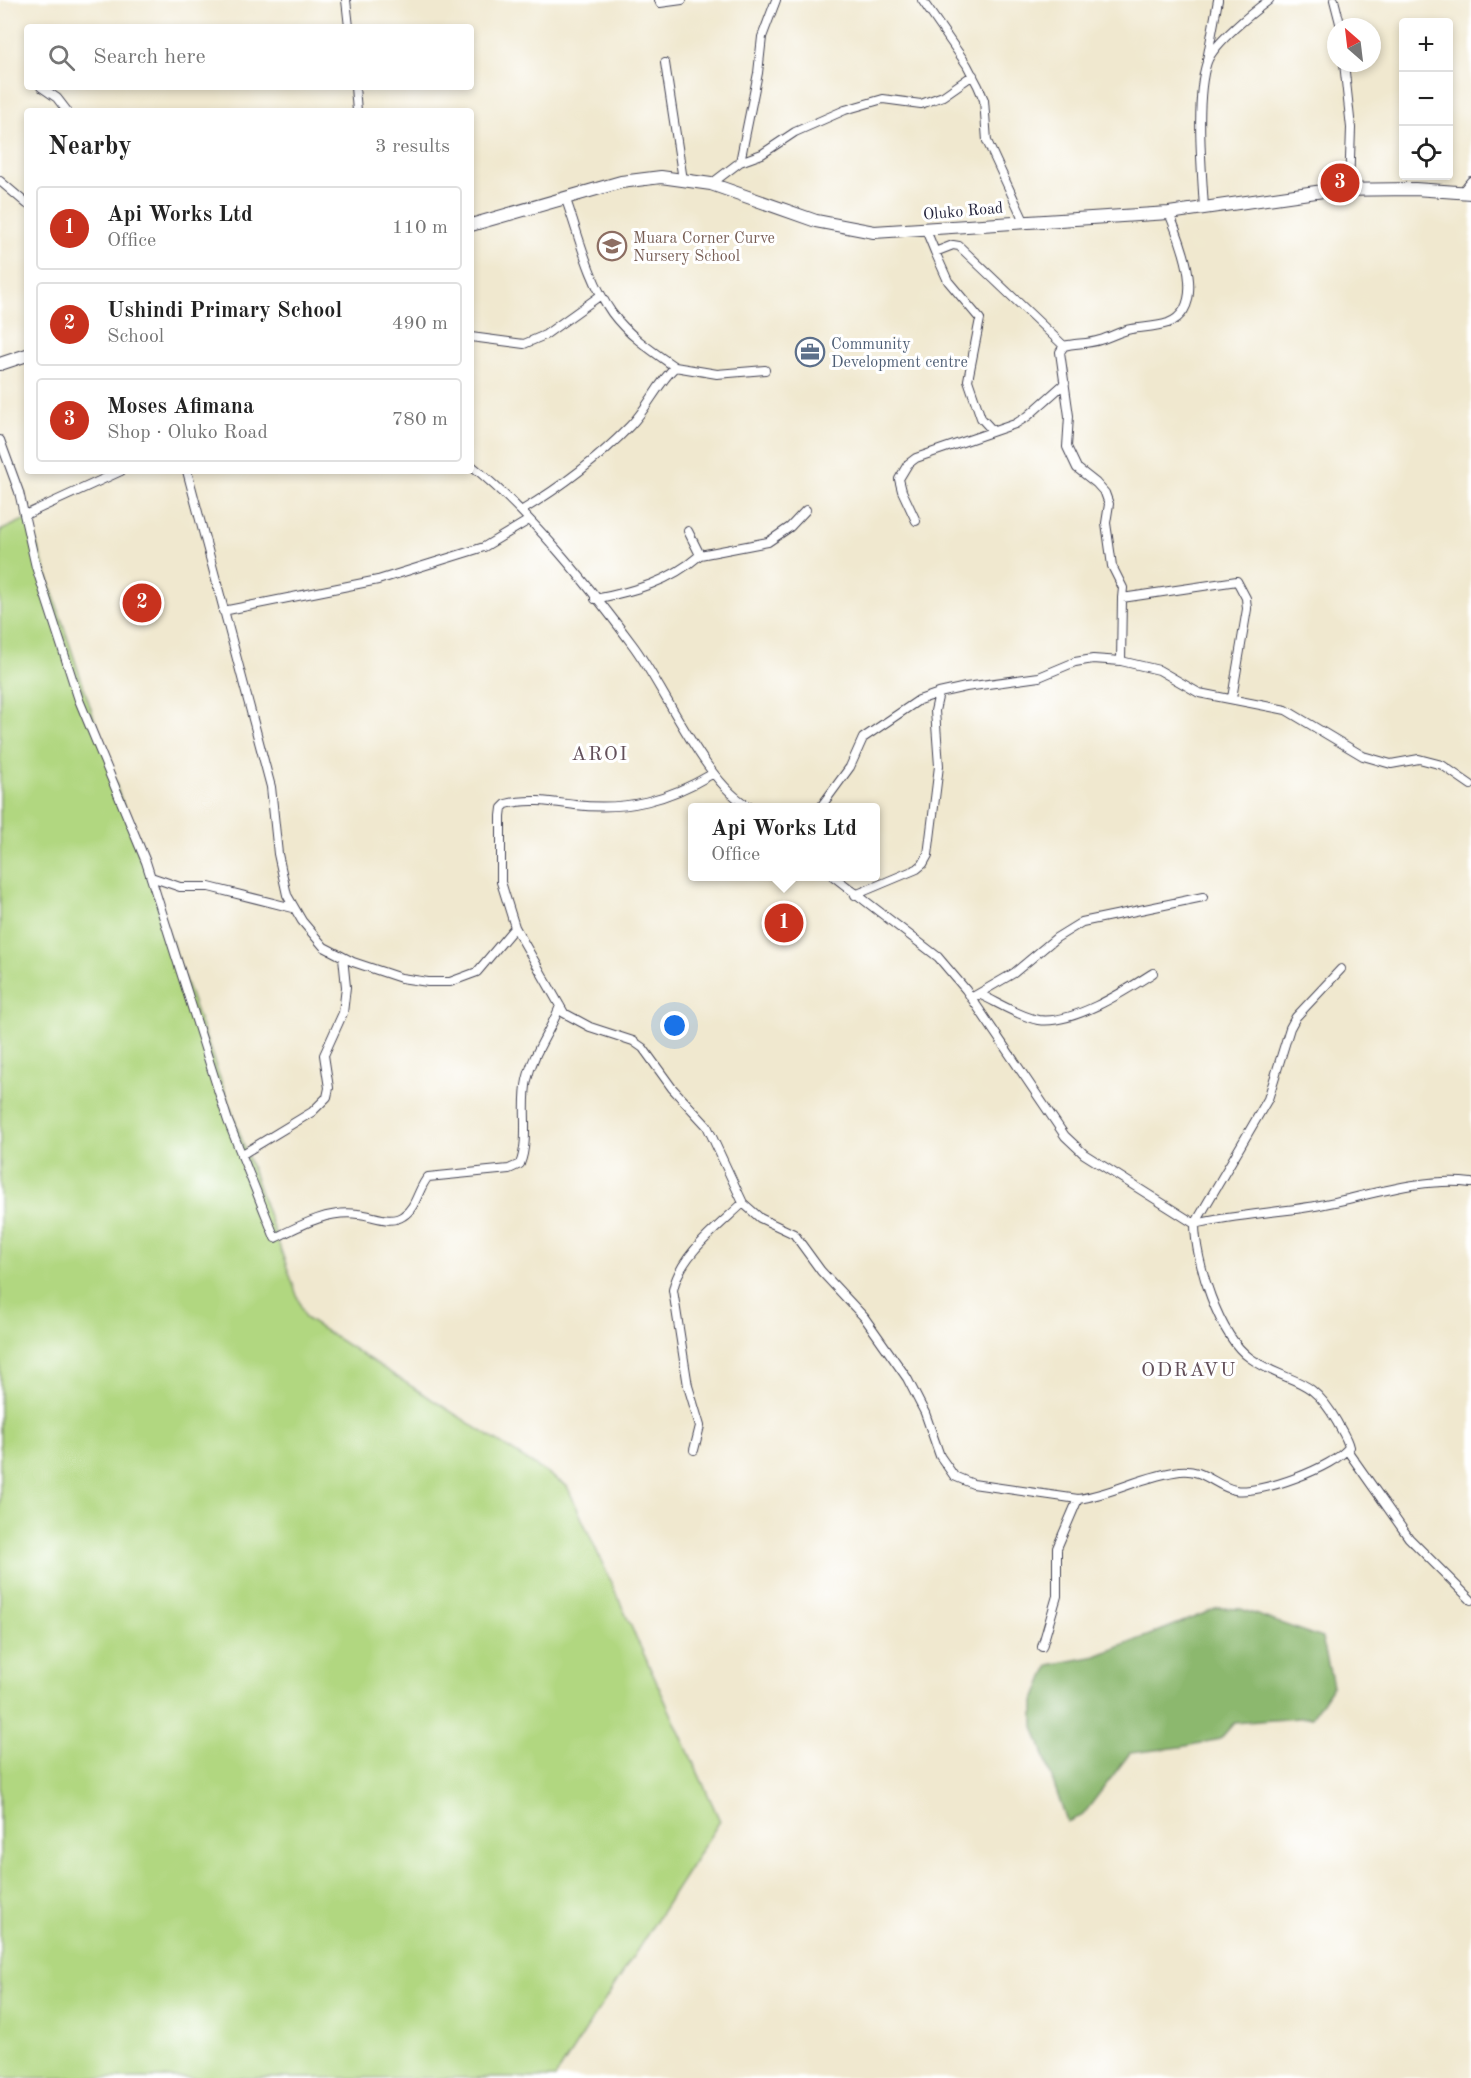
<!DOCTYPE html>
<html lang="en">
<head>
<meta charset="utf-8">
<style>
	body { margin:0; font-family:"Old Standard TT",serif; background:#f6f6f6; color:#222 }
	.controls { position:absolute; right:18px; top:18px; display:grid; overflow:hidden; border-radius:6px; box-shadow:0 3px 9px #0003 }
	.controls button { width:54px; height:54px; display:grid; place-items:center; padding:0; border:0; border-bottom:2px solid #e0e0e0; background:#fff; color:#222; font:30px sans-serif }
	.compass { position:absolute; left:1327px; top:18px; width:54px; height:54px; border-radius:50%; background:#fff; box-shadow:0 3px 9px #0003; rotate:332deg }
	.you { position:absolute; left:675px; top:1026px; width:21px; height:21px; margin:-15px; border:4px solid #fff; border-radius:50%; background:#1a73e8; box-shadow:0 0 0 9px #1a73e833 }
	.badge { display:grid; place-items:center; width:39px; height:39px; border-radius:50%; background:#c8321e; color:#fff; font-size:20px; font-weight:700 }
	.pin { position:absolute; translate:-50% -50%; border:3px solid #fff; box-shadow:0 2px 6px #0006 }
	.popup { position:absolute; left:688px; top:803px; width:192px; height:78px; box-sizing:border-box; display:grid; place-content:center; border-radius:6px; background:#fff; filter:drop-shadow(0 2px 4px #0005); font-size:20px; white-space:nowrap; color:#767676 }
	.popup b { font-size:22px; color:#222 }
	.popup::after { content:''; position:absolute; left:50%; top:100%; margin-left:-12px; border:12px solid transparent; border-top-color:#fff }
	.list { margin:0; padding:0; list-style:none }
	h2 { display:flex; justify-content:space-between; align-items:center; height:78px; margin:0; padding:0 24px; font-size:26px }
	h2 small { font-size:20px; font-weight:400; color:#767676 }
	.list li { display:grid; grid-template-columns:39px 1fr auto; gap:18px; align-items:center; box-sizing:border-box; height:84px; margin:0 12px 12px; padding:0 12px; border:2px solid #e0e0e0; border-radius:6px }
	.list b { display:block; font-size:22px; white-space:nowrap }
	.list p { margin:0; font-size:20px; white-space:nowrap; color:#767676 }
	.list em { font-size:20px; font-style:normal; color:#767676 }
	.icon { flex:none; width:33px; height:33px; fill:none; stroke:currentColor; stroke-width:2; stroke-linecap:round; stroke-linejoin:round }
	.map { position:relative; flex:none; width:1471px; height:2078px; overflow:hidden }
	.search { position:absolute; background:#fff; box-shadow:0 3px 9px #0003; left:24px; top:24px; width:450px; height:66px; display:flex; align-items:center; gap:15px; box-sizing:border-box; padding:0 21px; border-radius:6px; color:#767676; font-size:22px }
	.panel { position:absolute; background:#fff; box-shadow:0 3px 9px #0003; left:24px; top:108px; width:450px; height:366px; border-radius:6px }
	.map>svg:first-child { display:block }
	.green { fill:#b1d780; stroke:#6a7c5e; stroke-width:1.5 }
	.forest { fill:#8cb86e; stroke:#576d54; stroke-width:1.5 }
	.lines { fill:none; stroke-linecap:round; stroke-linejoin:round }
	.minor-casing { stroke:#414051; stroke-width:10 }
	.secondary-casing { stroke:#414051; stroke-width:14 }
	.minor { stroke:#fff; stroke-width:8 }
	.secondary { stroke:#fff; stroke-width:12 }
	.labels { text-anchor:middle; stroke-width:6; stroke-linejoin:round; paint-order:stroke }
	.street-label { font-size:16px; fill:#22223b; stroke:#fff }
	.education-label { font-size:16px; fill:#785e54; stroke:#fff; text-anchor:start }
	.service-label { font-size:16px; fill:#4e5e75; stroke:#fff; text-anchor:start }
	.quarter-label { font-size:20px; letter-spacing:1.5px; fill:#63505a; stroke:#fff }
</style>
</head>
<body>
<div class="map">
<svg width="1471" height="2078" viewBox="0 0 1471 2078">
	<rect width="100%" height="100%" fill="#fff"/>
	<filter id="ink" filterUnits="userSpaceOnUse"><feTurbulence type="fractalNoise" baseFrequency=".0167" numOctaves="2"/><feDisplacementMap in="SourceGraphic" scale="12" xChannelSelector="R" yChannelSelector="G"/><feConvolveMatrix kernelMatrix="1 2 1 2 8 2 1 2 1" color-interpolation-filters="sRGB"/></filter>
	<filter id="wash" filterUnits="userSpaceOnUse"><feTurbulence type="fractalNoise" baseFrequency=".008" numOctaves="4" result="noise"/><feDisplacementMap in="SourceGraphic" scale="24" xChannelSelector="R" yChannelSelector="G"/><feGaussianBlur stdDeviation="1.35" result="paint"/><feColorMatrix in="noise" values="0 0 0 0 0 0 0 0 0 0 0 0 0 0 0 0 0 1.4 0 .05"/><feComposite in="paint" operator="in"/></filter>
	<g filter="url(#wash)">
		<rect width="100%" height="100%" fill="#f0e8cf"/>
		<path class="green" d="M28,518L117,788L305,1318L567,1486L720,1821L555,2078H0V531Z"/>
		<path class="forest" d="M1218,1608L1241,1609L1322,1638L1333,1685L1312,1717L1234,1723L1220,1739L1181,1747L1130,1753L1083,1815L1067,1822L1034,1726V1702L1049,1665L1096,1656Z"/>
	</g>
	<g filter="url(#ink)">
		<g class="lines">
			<g class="minor-casing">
				<path id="minor" d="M346,0L349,27
					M659,0L660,3L682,0
					M922,0L967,65L978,86L984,100L987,141L1024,221
					M1334,0L1341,27
					M1207,60L1218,0
					M665,63L683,180
					M1344,63L1351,128L1349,189
					M41,87L57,98L67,111
					M355,87L357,111
					M740,162L762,154L795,132L845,110L883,99L921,104L943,96L973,75
					M0,181L27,204
					M711,184L740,162L758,73L762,37L776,0
					M1462,192L1471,181
					M565,197C579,235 588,279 612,313C628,335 652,351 675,367
					M1204,209C1202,170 1195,98 1207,62C1214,43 1253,12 1269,0
					M926,230L935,252L953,245L959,246L1064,346
					M935,252L948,281L980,319L968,380L981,418L993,431
					M471,337L524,344L545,335L601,295
					M0,440L19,492L36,567L79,700L146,862L228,1121L275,1238C301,1225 328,1210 358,1214C373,1215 390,1225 403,1216C417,1207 418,1188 428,1177L509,1169L520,1164C530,1139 521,1106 527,1080C533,1053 550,1032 560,1006
					M471,465C532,515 585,581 632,644C665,687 706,787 752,808
					M187,471L271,787L278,854L287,895L302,921L324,947L353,962L401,978L428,982H450L477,972L515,927L501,882V816L502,808L506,804C530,798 552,802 575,805C628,811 668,800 712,774
					M521,511C561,487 598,459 630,426C648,408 657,384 675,367L717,374L765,370
					M25,515L121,471
					M916,521L902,491L899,479L908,464L916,458L1015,424L1028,416L1065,383
					M700,555L768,542L790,527L806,510
					M1122,598L1123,588L1112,566L1110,551L1106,523L1109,504L1105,493L1096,483L1077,468L1067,447L1069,416L1060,352L1064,346C1076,343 1088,344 1100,340C1111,337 1120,331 1131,329C1143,327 1156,327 1168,323C1209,307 1180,240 1169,213
					M595,599C635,591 669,582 700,555L688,531
					M223,611L378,580L484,547L529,520
					M1121,661L1159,670L1199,693L1286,710L1363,756L1391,764L1419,759L1442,765L1471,785
					M820,808L850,767L863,738L919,700L939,693
					M833,876L938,957L966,990L1065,1136L1084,1154L1195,1224C1233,1215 1270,1213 1309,1207C1359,1199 1420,1176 1471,1183
					M151,877L180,887H209L293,908
					M855,895L917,869L923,864L928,855L939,766L935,711L939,693L966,687L1039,677L1075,662L1093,659L1121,661L1122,598L1237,581L1246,598L1247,609L1232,698
					M515,927L564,1013L590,1027L633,1041L643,1048L672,1088L707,1126L743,1203L760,1218L794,1234L821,1271L864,1317L907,1378L925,1413L940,1456L954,1476L973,1484L1078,1499
					M979,994C997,1002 1018,1016 1038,1020C1073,1025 1125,991 1153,973
					M971,998L1014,973L1056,938L1082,922L1203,897
					M241,1155L312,1112L327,1097L329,1088L324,1055L343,1013L346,987L343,957
					M694,1450L700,1426L688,1386L673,1290C680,1255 718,1227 743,1203
					M1347,1450L1409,1538L1471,1600
					M1042,1647L1057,1596V1548L1078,1499C1113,1494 1145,1475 1180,1471C1203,1468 1215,1486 1235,1490C1259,1495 1335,1467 1349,1447C1347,1438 1341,1430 1337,1422C1309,1372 1290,1386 1250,1358C1219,1336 1195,1261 1195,1224L1268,1099L1290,1028L1296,1017L1341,969"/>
			</g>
			<g class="secondary-casing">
				<path id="secondary" d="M471,225L621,182L661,177L711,184L816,221L874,232L1169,213L1330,190L1415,189L1471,193
					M0,364L27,355"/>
			</g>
			<use href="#minor" class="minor"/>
			<use href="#secondary" class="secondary"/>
		</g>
	</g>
	<defs>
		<g id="school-ring" transform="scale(1.5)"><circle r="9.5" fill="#fff" stroke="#8d6e63" stroke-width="1.5"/><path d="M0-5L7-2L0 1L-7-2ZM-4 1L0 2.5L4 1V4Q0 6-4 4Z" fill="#8d6e63"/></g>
		<g id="office-ring" transform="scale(1.5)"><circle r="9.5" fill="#fff" stroke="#5c6f8a" stroke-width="1.5"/><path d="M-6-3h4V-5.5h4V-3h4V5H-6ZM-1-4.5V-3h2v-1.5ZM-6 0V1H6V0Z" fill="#5c6f8a"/></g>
	</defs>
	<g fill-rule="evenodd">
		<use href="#school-ring" x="612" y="246"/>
		<use href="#office-ring" x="810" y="352"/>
	</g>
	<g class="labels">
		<g class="street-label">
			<text transform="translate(963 210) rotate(-5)" y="6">Oluko Road</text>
		</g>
		<g class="education-label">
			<text x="633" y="243">Muara Corner Curve<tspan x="633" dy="18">Nursery School</tspan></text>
		</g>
		<g class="service-label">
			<text x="831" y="349">Community<tspan x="831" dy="18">Development centre</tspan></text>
		</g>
		<g class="quarter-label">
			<text x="600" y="760">AROI</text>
			<text x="1189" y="1376">ODRAVU</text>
		</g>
	</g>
</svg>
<div class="controls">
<button>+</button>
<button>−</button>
<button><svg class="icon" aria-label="locate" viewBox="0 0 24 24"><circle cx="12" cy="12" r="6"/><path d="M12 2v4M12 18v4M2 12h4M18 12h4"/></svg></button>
</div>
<svg class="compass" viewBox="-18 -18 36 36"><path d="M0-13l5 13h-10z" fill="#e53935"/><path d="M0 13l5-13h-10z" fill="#767676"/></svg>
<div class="you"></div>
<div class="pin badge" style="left:784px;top:923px">1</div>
<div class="popup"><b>Api Works Ltd</b>Office</div>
<div class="pin badge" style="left:142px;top:603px">2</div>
<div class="pin badge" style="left:1340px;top:183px">3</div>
<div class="search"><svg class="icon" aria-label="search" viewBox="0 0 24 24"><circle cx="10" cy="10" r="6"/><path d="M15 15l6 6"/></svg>Search here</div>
<section class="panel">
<h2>Nearby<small>3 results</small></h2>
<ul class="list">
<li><span class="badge">1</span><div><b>Api Works Ltd</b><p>Office</p></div><em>110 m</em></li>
<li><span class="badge">2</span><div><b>Ushindi Primary School</b><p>School</p></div><em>490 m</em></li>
<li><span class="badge">3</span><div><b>Moses Afimana</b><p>Shop · Oluko Road</p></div><em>780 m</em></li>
</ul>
</section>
</div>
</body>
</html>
